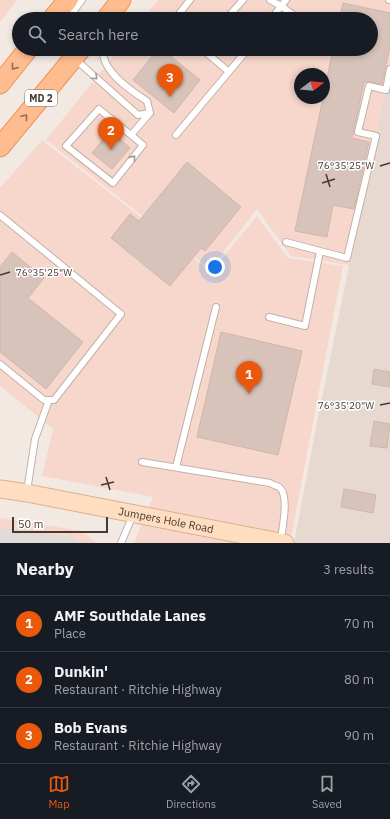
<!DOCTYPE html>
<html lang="en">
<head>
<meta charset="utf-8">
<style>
	body { margin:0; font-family:"IBM Plex Sans",sans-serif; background:#20242c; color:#f1f3f6 }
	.compass { position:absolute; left:294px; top:68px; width:36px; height:36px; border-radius:50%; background:#171b24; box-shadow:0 2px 6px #0003; rotate:74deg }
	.scale { position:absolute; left:12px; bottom:10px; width:96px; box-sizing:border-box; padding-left:4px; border:2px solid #453833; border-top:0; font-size:11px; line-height:14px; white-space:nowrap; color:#453833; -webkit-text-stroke:3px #fff; paint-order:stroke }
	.you { position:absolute; left:215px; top:267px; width:14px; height:14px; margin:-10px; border:3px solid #fff; border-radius:50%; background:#1a73e8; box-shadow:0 0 0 6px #1a73e833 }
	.badge { display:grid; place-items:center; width:26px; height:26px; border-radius:50%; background:#ea580c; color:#fff; font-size:13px; font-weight:700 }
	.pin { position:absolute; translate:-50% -33px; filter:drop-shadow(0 1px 2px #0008) }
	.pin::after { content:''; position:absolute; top:21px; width:14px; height:12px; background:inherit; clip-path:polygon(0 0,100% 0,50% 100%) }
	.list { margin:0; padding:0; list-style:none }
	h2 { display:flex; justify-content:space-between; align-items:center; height:52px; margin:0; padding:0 16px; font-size:17px }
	h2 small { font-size:13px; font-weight:400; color:#9ea1a6 }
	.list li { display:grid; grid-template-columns:26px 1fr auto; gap:12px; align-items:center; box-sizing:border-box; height:56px; padding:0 16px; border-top:1px solid #363941 }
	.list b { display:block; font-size:15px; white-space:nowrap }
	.list p { margin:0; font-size:13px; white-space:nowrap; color:#9ea1a6 }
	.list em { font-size:13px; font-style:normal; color:#9ea1a6 }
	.icon { flex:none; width:22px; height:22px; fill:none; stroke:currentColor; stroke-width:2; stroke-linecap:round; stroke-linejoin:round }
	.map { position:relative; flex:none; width:390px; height:543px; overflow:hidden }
	.search { position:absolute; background:#171b24; box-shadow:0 2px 6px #0003; left:12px; right:12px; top:12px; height:44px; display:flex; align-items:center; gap:10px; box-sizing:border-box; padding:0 14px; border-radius:22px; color:#9ea1a6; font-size:15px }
	.sheet { height:220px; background:#171b24 }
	nav { display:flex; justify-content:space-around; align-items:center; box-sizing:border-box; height:56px; border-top:1px solid #363941; background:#171b24; font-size:11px; color:#9ea1a6 }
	nav a { display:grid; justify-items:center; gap:2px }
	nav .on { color:#ea580c }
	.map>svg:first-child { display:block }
	.residential { fill:#e7d9d0 }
	.commercial { fill:#f7d7cb; fill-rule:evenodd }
	.parking { fill:#e0dbd9 }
	.building { fill:#d8c3ba; stroke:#d0b6aa }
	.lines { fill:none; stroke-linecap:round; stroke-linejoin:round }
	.service-casing { stroke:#c2b1a8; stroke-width:8 }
	.secondary-casing { stroke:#dab091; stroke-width:19 }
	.primary-casing { stroke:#ec9258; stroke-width:21 }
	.service { stroke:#fff; stroke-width:6 }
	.secondary { stroke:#ffddc0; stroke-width:17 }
	.primary { stroke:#ffbd8f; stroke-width:19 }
	.oneway { stroke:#8f6d58 }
	.oneway2 { stroke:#a29c99 }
	.ticks { fill:none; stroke:#453833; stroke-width:1.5 }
	.labels { text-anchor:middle; stroke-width:3; stroke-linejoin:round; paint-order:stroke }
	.shield { fill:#fff; stroke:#7d7470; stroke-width:1 }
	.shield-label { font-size:10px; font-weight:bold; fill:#453833 }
	.street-label { font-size:11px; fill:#453833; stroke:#fff }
	.ticks-label { font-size:10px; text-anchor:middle; fill:#453833; stroke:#fff; stroke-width:3; stroke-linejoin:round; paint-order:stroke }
</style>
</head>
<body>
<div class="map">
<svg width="390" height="543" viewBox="0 0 390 543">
	<rect width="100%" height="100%" fill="#f3e9e3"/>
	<path class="residential" d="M390,67V543H294L316,427Z"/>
	<path class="commercial" d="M0,0H17L0,22Z
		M158,0H390V67L349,265L291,256L257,209L210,269L46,140L119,49H371V19H143ZM300,74H324V98H300Z
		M42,140L211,272L257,216L288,258L343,266L290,543H134L153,497L42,476L53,429L0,386V188Z
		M0,518L83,531L96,543H0Z"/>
	<path class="parking" d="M0,528L73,537L80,543H0Z"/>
	<path class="building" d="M343,3L390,13V46L382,84L370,82H364L352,138L369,142L354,209L333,205L327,237L295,231L323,98H324V92L333,49H371V19H339Z
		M158,49H162L200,80L174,113L133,80Z
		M110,131L130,148L112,169L92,153Z
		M187,162L241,207L205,251L201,248L170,286L111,238L130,214L139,221Z
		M12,252L44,278L28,298L83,342L46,389L0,352V267Z
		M221,332L302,351L278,455L197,437Z
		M374,369L390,372V387L372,384Z
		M374,421L390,424L387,448L370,446Z
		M344,489L376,495L373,513L341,507Z"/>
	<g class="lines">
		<g class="service-casing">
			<path id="service" d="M270,0L281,6L299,19
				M389,0H390
				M68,19L82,0
				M175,19L190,0
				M226,19L243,0
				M271,19L286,0
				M103,49C101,71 131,91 147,101L150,113
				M202,49L229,72
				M75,59L138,115L150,113
				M131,135L143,145L113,183L66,146L99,109L131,135L150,113
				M176,135L248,49
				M0,215L121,314L54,400H44L0,364
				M320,251L347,258L376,136L358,132L369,86L386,90L390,69
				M269,317L305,326L320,251L286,242
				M142,462L270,483C273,485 277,486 279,487C290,495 282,528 281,540
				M176,467L216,307
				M27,491L35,439L49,400
				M121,543L133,515"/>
		</g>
		<g class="secondary-casing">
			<g id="secondary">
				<path id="s1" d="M0,489L27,493L285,543"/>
			</g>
		</g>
		<g class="primary-casing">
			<path id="primary" d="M52,19L68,0
				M106,19L121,0
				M0,84L28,49
				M0,147L81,49"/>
		</g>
		<use href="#service" class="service"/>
		<use href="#secondary" class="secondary"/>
		<use href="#primary" class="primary"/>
	</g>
	<defs><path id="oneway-chevron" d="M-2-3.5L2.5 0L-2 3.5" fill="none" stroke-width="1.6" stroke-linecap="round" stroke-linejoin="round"/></defs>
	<g class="oneway">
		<use href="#oneway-chevron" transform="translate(14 67) rotate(129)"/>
		<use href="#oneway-chevron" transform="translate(25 117) rotate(-50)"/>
	</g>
	<g class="oneway2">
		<use href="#oneway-chevron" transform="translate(95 77) rotate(42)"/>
		<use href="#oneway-chevron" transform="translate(133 158) rotate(-51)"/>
	</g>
	<path class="ticks" d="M380,166L390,163M326,174L330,187M322,183L335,179M0,275L10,272M380,405L390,403M106,477L110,490M101,485L114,482"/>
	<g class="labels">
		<rect class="shield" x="25" y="90" width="32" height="16" rx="3"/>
		<g class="shield-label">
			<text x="41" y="102">MD 2</text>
		</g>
		<g class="street-label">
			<text dy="4" stroke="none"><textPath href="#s1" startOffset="169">Jumpers Hole Road</textPath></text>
		</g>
	</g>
	<g class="ticks-label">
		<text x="346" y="169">76°35'25"W</text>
		<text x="44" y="276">76°35'25"W</text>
		<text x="346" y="409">76°35'20"W</text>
	</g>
</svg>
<svg class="compass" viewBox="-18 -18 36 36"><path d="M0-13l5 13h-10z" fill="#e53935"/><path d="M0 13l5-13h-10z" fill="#9ea1a6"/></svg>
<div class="scale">50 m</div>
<div class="you"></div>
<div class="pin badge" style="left:249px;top:394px">1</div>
<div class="pin badge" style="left:111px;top:150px">2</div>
<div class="pin badge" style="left:170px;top:97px">3</div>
<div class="search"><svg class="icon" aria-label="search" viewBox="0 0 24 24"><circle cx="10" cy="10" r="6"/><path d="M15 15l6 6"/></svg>Search here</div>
</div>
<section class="sheet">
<h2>Nearby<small>3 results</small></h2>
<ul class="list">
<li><span class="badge">1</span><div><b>AMF Southdale Lanes</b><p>Place</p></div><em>70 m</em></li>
<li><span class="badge">2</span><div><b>Dunkin'</b><p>Restaurant · Ritchie Highway</p></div><em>80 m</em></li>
<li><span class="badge">3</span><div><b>Bob Evans</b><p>Restaurant · Ritchie Highway</p></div><em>90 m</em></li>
</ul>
</section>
<nav>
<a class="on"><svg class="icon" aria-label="map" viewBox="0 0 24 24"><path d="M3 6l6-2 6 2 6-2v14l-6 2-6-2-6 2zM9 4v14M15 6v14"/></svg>Map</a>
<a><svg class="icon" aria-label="directions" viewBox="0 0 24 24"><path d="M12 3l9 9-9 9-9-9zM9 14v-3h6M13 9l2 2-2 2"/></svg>Directions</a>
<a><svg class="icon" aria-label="saved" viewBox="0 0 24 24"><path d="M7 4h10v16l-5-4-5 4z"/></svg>Saved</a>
</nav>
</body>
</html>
